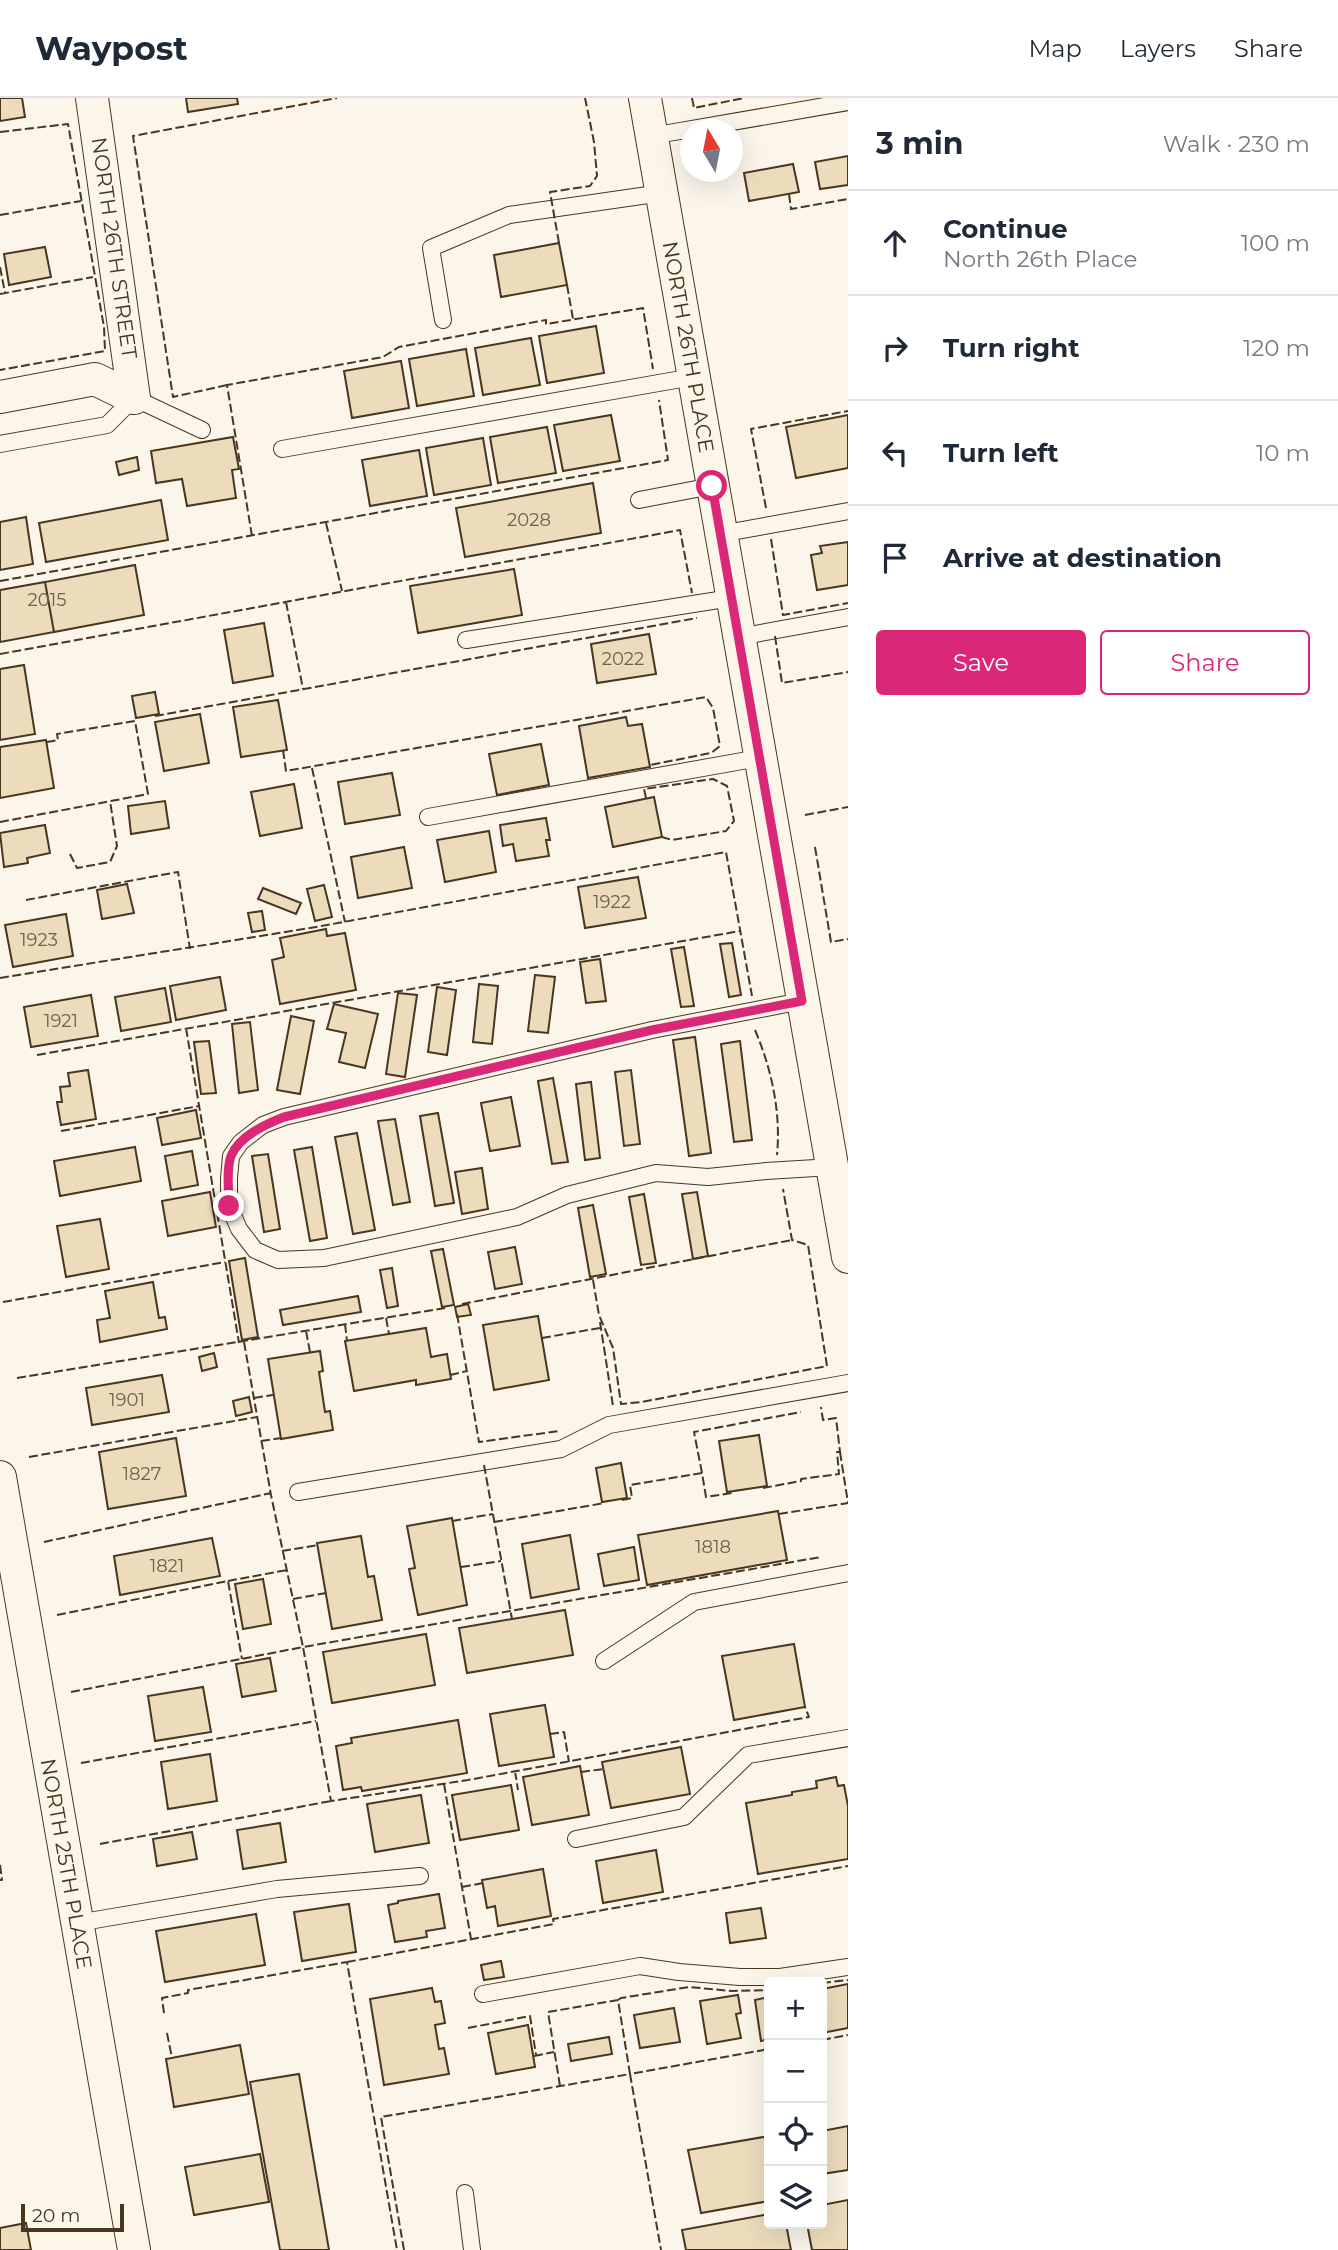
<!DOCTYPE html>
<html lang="en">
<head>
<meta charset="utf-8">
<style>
	body { margin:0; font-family:Montserrat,sans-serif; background:#f2f2f3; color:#1f2937 }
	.controls { position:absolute; right:21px; bottom:21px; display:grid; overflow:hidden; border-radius:7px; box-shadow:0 7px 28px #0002 }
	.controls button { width:63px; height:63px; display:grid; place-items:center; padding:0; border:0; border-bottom:2px solid #e0e1e3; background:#fff; color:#1f2937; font:35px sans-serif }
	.compass { position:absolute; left:680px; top:21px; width:63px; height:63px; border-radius:50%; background:#fff; box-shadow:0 7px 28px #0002; rotate:350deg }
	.scale { position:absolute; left:21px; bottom:18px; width:103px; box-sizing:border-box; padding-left:7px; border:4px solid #4a3520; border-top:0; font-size:19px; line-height:24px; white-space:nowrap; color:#4a3520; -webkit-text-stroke:5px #fbf6e9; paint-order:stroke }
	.stop { position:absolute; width:21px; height:21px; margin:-16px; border:5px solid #db2777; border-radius:50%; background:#fff }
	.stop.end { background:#db2777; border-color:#fff; box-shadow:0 2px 7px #0008 }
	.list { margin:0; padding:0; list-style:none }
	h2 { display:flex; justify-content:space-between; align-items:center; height:91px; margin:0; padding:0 28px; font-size:30px }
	h2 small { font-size:23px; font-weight:400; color:#747a83 }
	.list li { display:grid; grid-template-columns:46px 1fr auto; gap:21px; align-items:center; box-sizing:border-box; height:105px; padding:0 28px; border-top:2px solid #e0e1e3 }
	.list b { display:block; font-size:26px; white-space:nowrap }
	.list p { margin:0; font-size:23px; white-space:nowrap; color:#747a83 }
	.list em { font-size:23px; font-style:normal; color:#747a83 }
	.actions { display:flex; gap:14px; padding:21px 28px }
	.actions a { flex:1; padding:16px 0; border:2px solid #db2777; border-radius:7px; text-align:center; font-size:24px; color:#db2777 }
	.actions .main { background:#db2777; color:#fff }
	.icon { flex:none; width:38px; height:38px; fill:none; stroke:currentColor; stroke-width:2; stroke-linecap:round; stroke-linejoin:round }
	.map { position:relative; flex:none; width:848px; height:2152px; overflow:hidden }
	header { display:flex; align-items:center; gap:42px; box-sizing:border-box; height:98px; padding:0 35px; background:#fff; border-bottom:2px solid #e0e1e3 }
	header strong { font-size:33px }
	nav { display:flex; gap:38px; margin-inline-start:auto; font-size:24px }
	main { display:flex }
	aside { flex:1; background:#fff }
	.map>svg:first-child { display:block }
	.building { fill:#ecdcbc; stroke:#4a3520; stroke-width:2 }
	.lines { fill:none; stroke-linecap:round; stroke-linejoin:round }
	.lane-casing { stroke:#4a3520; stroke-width:18 }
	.street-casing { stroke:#4a3520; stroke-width:34 }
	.lane { stroke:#fbf6e9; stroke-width:16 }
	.street { stroke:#fbf6e9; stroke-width:32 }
	.fence { stroke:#4a3520; stroke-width:2; stroke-dasharray:9 3.5; stroke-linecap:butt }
	.route { stroke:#db2777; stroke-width:9 }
	.labels { text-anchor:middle; stroke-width:5; stroke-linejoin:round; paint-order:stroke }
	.number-label { font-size:18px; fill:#725f47 }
	.street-label { font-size:21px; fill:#4a3520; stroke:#fbf6e9 }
</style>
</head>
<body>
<header>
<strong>Waypost</strong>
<nav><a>Map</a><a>Layers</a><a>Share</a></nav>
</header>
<main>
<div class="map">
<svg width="848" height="2152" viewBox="0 0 848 2152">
	<rect width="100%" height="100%" fill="#fbf6e9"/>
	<path class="building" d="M0,0H22L25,19L0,23Z
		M186,0H237L238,6L188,14Z
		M848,58V87L820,91L815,64Z
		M793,66L799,94L749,103L744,75Z
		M559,145L567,187L501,199L494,157Z
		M45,149L51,179L9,187L4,156Z
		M596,228L604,275L547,285L539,238Z
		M531,240L540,287L483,297L475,250Z
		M466,251L474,298L417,308L409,261Z
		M401,263L409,310L352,320L344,273Z
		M611,317L620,363L563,373L554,327Z
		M848,317V370L796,380L786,329Z
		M547,329L556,375L498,385L490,339Z
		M233,339L239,371L232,372L236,400L187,408L182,381L156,385L151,353Z
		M483,340L491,387L434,397L426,350Z
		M419,352L427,398L370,408L362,362Z
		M137,359L139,372L119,377L116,364Z
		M593,385L601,435L465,459L456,410Z
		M161,402L168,442L46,464L39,425Z
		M26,419L33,466L0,472V424Z
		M848,444V487L817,492L811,457L822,455L820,448Z
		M135,467L144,517L54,534L45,484Z
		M514,471L522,517L418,535L410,488Z
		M45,484L54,534L0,544V492Z
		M264,525L273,578L233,585L224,532Z
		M649,536L656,576L597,585L591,546Z
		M24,567L35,636L0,642V571Z
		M155,594L159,616L136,620L132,598Z
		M278,602L287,652L241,659L233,609Z
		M200,616L209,665L164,673L155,624Z
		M626,619L628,628L642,626L650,669L588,680L579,628Z
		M46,642L54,690L0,700V649Z
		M541,646L549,687L497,697L489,656Z
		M392,675L400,717L345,726L338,684Z
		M294,686L302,730L260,738L251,694Z
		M654,699L662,739L613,749L605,709Z
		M165,703L169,730L131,736L128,708Z
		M546,720L550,742H546L549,758L516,763L513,746L503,748L500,727Z
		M45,727L50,755L27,760L28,765L4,769L0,735Z
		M489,733L496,774L445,784L437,742Z
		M404,749L412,790L358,800L351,759Z
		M638,779L646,820L585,830L578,789Z
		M127,786L134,815L102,821L97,792Z
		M324,787L332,819L315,823L307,791Z
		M263,790L301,805L296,816L258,801Z
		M262,813L265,832L252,834L248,815Z
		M66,816L73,858L13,869L5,827Z
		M326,831L327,838L345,835L356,892L280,906L272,862L284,859L280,840Z
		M732,845L741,897L729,899L720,846Z
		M684,849L694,908L681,909L671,851Z
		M600,861L606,903L586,905L580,864Z
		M535,877L555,879L548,935L528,933Z
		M220,879L226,912L176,922L170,888Z
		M479,886L498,888L492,946L473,944Z
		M437,889L456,892L447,957L428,954Z
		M165,890L171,924L121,933L115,899Z
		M398,895L417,897L405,979L386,976Z
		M91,897L98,938L31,949L24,909Z
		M334,906L378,916L365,970L339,964L346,935L327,931Z
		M291,918L314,923L300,996L277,992Z
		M250,924L258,992L239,995L232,926Z
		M695,939L711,1055L689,1058L673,942Z
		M209,943L216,995L201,996L194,944Z
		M740,943L752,1042L734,1044L721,946Z
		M88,972L96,1021L61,1027L57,1004H62L60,989L70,988L68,975Z
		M631,972L640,1046L624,1048L615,974Z
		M553,980L568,1064L552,1066L538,983Z
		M591,984L600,1060L585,1062L576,986Z
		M511,999L520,1048L490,1053L481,1005Z
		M196,1012L201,1040L162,1047L157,1020Z
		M438,1015L454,1105L435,1108L420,1018Z
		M395,1021L410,1104L393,1107L378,1023Z
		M357,1035L375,1132L353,1136L335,1039Z
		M135,1049L141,1083L60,1098L54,1063Z
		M312,1049L327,1140L310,1143L294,1052Z
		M192,1053L198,1087L171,1092L165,1058Z
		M268,1056L280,1131L264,1134L252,1058Z
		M482,1070L488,1111L462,1116L455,1074Z
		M210,1094L216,1129L168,1138L162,1103Z
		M697,1094L708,1158L693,1161L682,1096Z
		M644,1096L656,1165L641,1167L629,1099Z
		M593,1107L606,1176L590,1179L578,1110Z
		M100,1121L109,1171L66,1179L57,1128Z
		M515,1149L522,1186L495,1191L488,1154Z
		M443,1151L454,1207L442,1209L431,1153Z
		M245,1160L258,1239L242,1242L229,1163Z
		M392,1170L398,1208L387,1210L380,1172Z
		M153,1184L159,1220L165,1219L167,1231L100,1244L97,1222L110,1220L105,1193Z
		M358,1198L361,1214L283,1227L280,1212Z
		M468,1206L471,1217L457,1219L455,1209Z
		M538,1218L549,1282L494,1292L483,1227Z
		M426,1230L431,1259L447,1256L451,1281L416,1287V1282L354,1293L345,1243Z
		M320,1253L323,1273L319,1274L325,1314L330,1313L333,1332L281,1341L268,1261Z
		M214,1255L217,1269L202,1273L199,1259Z
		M162,1277L169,1314L92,1327L86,1290Z
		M249,1299L252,1314L236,1318L233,1303Z
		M759,1337L767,1388L727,1394L719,1343Z
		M176,1340L186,1398L108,1411L99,1354Z
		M621,1365L627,1400L602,1404L596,1370Z
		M778,1413L787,1462L647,1487L638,1437Z
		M452,1420L467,1507L418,1517L409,1471L415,1470L407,1428Z
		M570,1437L579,1491L531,1500L522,1446Z
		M361,1438L368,1479L374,1478L382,1522L332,1531L317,1445Z
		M212,1440L220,1478L120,1497L114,1458Z
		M634,1449L639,1482L604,1488L598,1456Z
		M263,1481L271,1526L243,1531L235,1486Z
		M565,1512L573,1557L467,1575L459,1530Z
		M426,1536L435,1587L332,1605L323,1554Z
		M794,1546L805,1609L734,1622L722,1558Z
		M270,1560L276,1593L242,1599L236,1566Z
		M203,1589L211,1634L155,1643L148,1598Z
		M545,1607L554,1659L499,1668L490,1616Z
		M458,1622L467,1675L362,1693L361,1689L343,1692L336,1648L352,1645L351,1640Z
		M681,1649L690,1696L611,1710L602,1664Z
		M210,1656L217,1703L168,1711L161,1664Z
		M580,1668L589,1717L532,1727L523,1679Z
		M836,1679L838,1688L844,1687L848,1708V1761L758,1776L746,1705L792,1697V1694L817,1690L816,1683Z
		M511,1687L519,1732L460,1742L452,1697Z
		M421,1697L429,1745L375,1754L367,1706Z
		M280,1725L286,1764L243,1771L237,1732Z
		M192,1734L197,1761L157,1768L153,1741Z
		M656,1752L663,1794L603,1805L596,1763Z
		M543,1771L551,1818L498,1828L495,1808L487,1810L482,1782Z
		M439,1796L445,1830L426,1833L427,1839L395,1844L388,1807L398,1805V1803Z
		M349,1806L356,1854L302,1863L294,1814Z
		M761,1810L766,1840L730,1845L726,1815Z
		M256,1816L265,1867L165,1884L156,1833Z
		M501,1863L504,1879L484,1882L481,1867Z
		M848,1886V1930L822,1935V1891Z
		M432,1890L435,1904L441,1903L445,1925L435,1927L439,1951L444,1950L449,1976L384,1987L370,1901Z
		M738,1897L741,1915L736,1916L741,1940L707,1946L700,1903Z
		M769,1899V1941L761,1943L755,1902Z
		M674,1910L680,1944L640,1950L634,1917Z
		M528,1927L535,1969L496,1976L488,1935Z
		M609,1939L612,1956L571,1963L568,1946Z
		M240,1947L249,1996L174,2009L166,1961Z
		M299,1976L329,2152H280L250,1984Z
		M848,2028V2072L822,2076V2033Z
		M769,2038V2103L701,2115L688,2052Z
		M260,2056L269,2104L194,2117L185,2069Z
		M848,2102V2152H812L807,2126H822V2107Z
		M769,2116V2126H786L791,2152H686L682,2132Z
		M26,2125L31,2152H0V2130Z"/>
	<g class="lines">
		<g class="lane-casing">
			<path id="lane" d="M651,38L848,4
				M443,222L431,150L509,117L662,95
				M0,346L107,327L134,300L202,332
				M282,351L693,279
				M639,402L712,388
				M720,436L848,413
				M738,539L848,519
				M466,542L731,500
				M428,719L759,660
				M802,903L652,932L284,1019L263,1027L241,1044L231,1058L229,1080V1108L239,1131L255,1152L278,1162L324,1160L517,1119L567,1097L656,1075L708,1079L766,1073L832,1069L836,1071
				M298,1394L561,1351L609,1327L848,1285
				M604,1563L694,1504L848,1475
				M576,1741L684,1719L748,1657L848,1640
				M77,1825L277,1791L420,1778
				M483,1896L640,1868L679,1874L740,1879H780L848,1869
				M465,2095L472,2152"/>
		</g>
		<g class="street-casing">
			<path id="street" d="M92,0L134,300
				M645,0L848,1159
				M0,299L95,281L134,300
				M0,1379L134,2152"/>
		</g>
		<use href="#lane" class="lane"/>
		<use href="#street" class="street"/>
		<path class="fence" d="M692,0L694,10L744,0
			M0,34L68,26L104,229L105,253L0,272
			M789,96L791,111L848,101
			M0,117L81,103
			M559,145L550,94L590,88L597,78L594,44L585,0
			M0,169L5,195
			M567,187L573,221
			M0,196L93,179
			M227,287L173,299L133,38L337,0
			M766,410L751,331L848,313
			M326,425L342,493
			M252,438L227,287L383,259L399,249L546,222V226L643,210L653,271
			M771,441L783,517L848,505
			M0,483L668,362L659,302
			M286,504L303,591
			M775,538L782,585L848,574
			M0,556L680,432L692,495
			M155,618L697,520
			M283,652L286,673L706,599L713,610L720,648L711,655L650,667
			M312,670L345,824
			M646,700L644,691L713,681L727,688L734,723L726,733L672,742L662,739
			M805,717L848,709
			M0,724L148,696L135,623L57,636L58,642L47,644
			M815,749L831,844L848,841
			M70,756L77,770L110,764L117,748L110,703
			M26,802L178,774L190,851
			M0,880L316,829L726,754L752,898
			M186,930L239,1245
			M755,932C772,972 781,1015 777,1057
			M37,957L740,833
			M61,1033L199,1008
			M593,1182L599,1217L613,1250L621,1306L642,1304L827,1268L808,1147L792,1142L783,1091
			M3,1204L225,1164
			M462,1206L792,1142
			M457,1216L479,1344L559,1333
			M386,1220L389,1236
			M600,1224L613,1308
			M345,1226L347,1243
			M306,1233L310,1254
			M542,1240L600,1230
			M244,1244L271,1397L303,1549L821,1459
			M450,1277L467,1273
			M17,1280L445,1210
			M254,1300L273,1297
			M261,1343L281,1340
			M29,1359L257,1319
			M484,1367L512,1521
			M702,1375L694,1334L801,1314
			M763,1390L801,1383V1381L839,1376L837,1354H840L836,1320L823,1322L821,1309
			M622,1402L632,1400L630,1387L702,1375L706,1399L732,1395
			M779,1416L848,1405L840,1354
			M452,1423L493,1416
			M494,1424L605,1405
			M44,1444L271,1395
			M282,1453L318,1447
			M461,1469L501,1463
			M228,1483L287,1472
			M293,1501L326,1495
			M57,1517L228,1483L242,1561
			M71,1594L303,1549L331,1703L468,1682L809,1619L805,1609
			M550,1636L564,1634L569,1664
			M81,1665L316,1623
			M515,1673L518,1692
			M581,1674L604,1671
			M444,1686L471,1841
			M100,1746L331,1703
			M0,1767L2,1782H0
			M462,1789L483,1785
			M347,1864L554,1826L553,1821L848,1768
			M822,1885L848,1882
			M618,1902L621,1900L689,1889L732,1893L769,1892
			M164,1915L162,1900L188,1895V1892L347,1864L397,2152
			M468,1930L530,1918L536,1957
			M167,1935L172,1960
			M822,1942L848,1937
			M534,1958L554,1954
			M560,1988L548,1914L618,1902L630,1976L769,1951
			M404,2152L381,2019L630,1976L661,2152"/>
	</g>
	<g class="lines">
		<path class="route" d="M229,1108C229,1093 226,1072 231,1058C239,1038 266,1026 284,1019L652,932L802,903L712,388"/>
	</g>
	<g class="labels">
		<g class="number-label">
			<text x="529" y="428">2028</text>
			<text x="47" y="508">2015</text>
			<text x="623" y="567">2022</text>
			<text x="612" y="810">1922</text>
			<text x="39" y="848">1923</text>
			<text x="61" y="929">1921</text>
			<text x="127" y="1308">1901</text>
			<text x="142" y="1382">1827</text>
			<text x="713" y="1455">1818</text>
			<text x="167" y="1474">1821</text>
		</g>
		<g class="street-label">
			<text transform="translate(114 150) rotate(82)" y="7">NORTH 26TH STREET</text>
			<text transform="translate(688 249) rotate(80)" y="7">NORTH 26TH PLACE</text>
			<text transform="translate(66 1766) rotate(80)" y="7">NORTH 25TH PLACE</text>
		</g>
	</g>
</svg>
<div class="controls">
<button>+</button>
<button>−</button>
<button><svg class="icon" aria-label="locate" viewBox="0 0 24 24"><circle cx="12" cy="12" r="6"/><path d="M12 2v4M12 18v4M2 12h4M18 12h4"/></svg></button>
<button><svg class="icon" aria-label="layers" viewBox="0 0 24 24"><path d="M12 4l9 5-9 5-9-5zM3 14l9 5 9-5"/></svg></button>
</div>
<svg class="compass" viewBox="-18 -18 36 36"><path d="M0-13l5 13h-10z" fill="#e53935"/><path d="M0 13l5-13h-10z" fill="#747a83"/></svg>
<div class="scale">20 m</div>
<div class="stop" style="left:712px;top:388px"></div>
<div class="stop end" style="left:229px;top:1108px"></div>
</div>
<aside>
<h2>3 min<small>Walk · 230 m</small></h2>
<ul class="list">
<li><svg class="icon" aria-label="ahead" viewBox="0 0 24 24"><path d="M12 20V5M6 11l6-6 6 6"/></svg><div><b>Continue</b><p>North 26th Place</p></div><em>100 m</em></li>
<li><svg class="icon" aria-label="right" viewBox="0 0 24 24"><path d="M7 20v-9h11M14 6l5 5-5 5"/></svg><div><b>Turn right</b></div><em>120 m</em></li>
<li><svg class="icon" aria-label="left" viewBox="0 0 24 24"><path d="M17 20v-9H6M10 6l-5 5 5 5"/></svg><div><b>Turn left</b></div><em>10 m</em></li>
<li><svg class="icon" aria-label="arrive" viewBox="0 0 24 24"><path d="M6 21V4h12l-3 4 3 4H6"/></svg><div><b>Arrive at destination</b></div></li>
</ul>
<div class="actions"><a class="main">Save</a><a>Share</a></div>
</aside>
</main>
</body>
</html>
